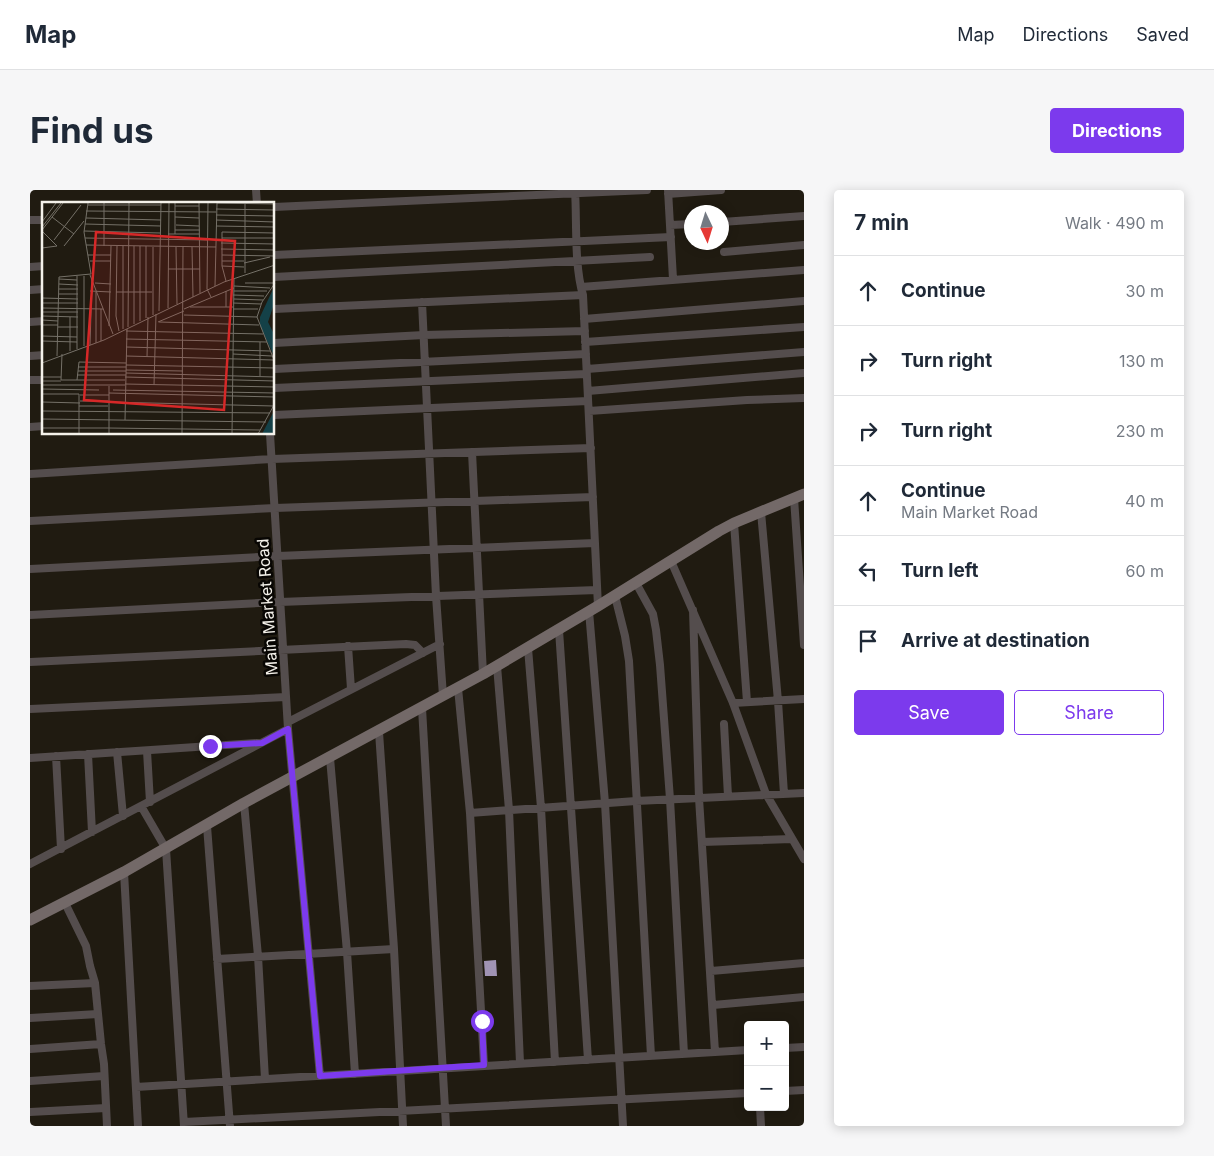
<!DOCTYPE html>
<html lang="en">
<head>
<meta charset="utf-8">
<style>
	body { margin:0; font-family:Inter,sans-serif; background:#f6f6f7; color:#1f2937 }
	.controls { position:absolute; right:15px; bottom:15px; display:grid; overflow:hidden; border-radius:5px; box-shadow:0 2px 12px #0003 }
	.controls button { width:45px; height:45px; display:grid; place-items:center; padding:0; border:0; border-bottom:1px solid #e0e1e3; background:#fff; color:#1f2937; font:25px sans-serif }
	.compass { position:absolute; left:654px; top:15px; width:45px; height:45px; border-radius:50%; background:#fff; box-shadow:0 2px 12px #0003; rotate:176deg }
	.stop { position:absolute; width:15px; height:15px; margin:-11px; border:4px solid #7c3aed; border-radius:50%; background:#fff }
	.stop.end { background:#7c3aed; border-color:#fff; box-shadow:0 1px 5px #0008 }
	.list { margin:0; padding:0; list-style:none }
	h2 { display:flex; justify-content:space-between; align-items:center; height:65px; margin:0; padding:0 20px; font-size:21px }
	h2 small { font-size:16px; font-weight:400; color:#747a83 }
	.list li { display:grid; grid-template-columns:32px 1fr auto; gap:15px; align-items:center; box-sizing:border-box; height:70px; padding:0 20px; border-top:1px solid #e0e1e3 }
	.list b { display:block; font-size:19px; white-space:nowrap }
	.list p { margin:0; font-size:16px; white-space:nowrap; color:#747a83 }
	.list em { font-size:16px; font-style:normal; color:#747a83 }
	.actions { display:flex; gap:10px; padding:15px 20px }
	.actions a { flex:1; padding:11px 0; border:1px solid #7c3aed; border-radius:5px; text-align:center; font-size:18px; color:#7c3aed }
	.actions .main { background:#7c3aed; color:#fff }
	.icon { flex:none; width:28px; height:28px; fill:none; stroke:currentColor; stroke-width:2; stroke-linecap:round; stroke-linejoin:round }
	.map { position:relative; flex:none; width:774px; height:936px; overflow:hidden; border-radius:5px }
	header { display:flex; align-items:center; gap:30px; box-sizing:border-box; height:70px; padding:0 25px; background:#fff; border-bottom:1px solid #e0e1e3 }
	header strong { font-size:24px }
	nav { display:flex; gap:28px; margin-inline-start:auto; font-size:18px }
	.intro { display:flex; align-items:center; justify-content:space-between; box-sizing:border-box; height:120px; padding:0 30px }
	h1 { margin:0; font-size:35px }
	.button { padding:12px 22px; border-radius:5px; background:#7c3aed; color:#fff; font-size:18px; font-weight:700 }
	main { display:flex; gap:30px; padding:0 30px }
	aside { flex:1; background:#fff; border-radius:5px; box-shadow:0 2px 12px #0003 }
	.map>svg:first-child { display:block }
	.building { fill:#a093b4 }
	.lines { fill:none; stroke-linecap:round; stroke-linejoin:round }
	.street { stroke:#544d4d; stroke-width:8 }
	.secondary { stroke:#736968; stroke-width:11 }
	.route { stroke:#7c3aed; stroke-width:6 }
	.labels { text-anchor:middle; stroke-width:5; stroke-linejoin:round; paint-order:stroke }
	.street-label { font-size:16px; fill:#f4f1ea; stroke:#080603 }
	.inset-road { fill:none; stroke:#757168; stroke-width:1 }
	.view { fill:#d62828; fill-opacity:0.15; stroke:#d62828; stroke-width:2.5 }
	.inset-edge { fill:none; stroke:#f4f1ea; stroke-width:2.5 }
</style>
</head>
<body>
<header>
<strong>Map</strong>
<nav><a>Map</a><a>Directions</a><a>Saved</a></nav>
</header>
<div class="intro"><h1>Find us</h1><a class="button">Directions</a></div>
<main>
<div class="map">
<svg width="774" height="936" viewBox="0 0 774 936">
	<rect width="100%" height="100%" fill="#201b11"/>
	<path class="building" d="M466,770L467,786H455L454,771Z"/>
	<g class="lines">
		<path class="street" d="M226,0L227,14
			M545,0C547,32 544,75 553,105L568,416
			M638,0L643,89
			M638,4L691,0
			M244,17L617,0
			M0,30H14
			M692,32L774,26
			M640,35L662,34
			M694,62L774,55
			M244,65L641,47
			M0,77L14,76
			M244,87L620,67
			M551,97L774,80
			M0,100L14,99
			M392,112L406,406L413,506
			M244,119L553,105
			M554,129L774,111
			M0,132L14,131
			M555,152L774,137
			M244,153L394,145L555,141
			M0,166L14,165
			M244,179L556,164
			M557,179L774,162
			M0,190H14
			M244,198L556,184
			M558,201L774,183
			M559,221L717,210L774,208
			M244,225L558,211
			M0,237L14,236
			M240,244L258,539L290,886
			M442,262L453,484
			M0,284L242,269L561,258
			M764,308L774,455
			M731,322L748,511L754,604
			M0,331L245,318L563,307
			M704,333L717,512
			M641,371L703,513L736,604L774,669
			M0,379L248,366L565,353
			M606,393L623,424L626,440L630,475L640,609L654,864
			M585,406L595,446L599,471L621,866
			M663,420L669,608L685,862
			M559,421L575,613L593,936
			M0,425L250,412L567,400
			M529,440L558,870
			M318,456L321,499
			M498,458L511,618L525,872
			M0,472L376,454L385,455L393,463
			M467,476L479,620L490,873
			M428,498L440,623L454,875
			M703,513L774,509
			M392,518L416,936
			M0,519L256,507
			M258,532L410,454
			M694,534L698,606
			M349,542L364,759L373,936
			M117,561L120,612
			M87,562L93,626
			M58,564L62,642
			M26,566L31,659
			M0,568L227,553
			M300,568L317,762L325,884
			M214,613L228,766L235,889
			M111,616L136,659L154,936
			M440,623L606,611L774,603
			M177,636L200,936
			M672,652L762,649
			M0,674L258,539
			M94,682L108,936
			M35,713L56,756L60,776L65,793L71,854L74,874L77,936
			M187,769L364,759
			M681,781L774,773
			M0,796L65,793
			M683,815L774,807
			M0,828L68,824
			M755,858L774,857
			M0,859L71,854
			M0,891L74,886
			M106,897L718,860
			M755,901L774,900
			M730,917L731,936
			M0,922L76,918
			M154,932L718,903"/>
		<path class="secondary" d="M0,730L94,682L214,613L453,484L568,416L689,341L704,333L774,304"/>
	</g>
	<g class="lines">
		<path class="route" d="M180,556L232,553L258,539L290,886L454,875L452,831"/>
	</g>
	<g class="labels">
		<g class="street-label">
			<text transform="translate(237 417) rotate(-94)" y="6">Main Market Road</text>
		</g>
	</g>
	<g transform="translate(12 12)">
		<rect width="232" height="232" fill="#201b11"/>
		<path d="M232,85V102L226,120L232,132V154L218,124V115ZM232,209V228L230,232H220Z" fill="#144148"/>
		<path class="inset-road" d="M157,1L158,91M166,1L165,87L169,95M175,1L233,2M46,3H119M133,4H157M174,7L233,8M44,9L174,10M174,13L233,14M10,15L32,32M133,15L157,16M44,16L119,18M174,18L233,20M0,20L14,1M43,22L119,24M134,23L157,24M174,24L233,25M0,25L19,1M0,28L21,1M133,28H158M0,29L15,44L0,46M42,29L118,31M126,32H157M133,32V1M43,36L166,38M180,36H233M12,38L39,3M179,41L233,42M44,43L174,45M22,44L42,19M62,44V1M75,44L74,114L77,129M81,44V127M134,45L135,102M150,45L151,95M179,47L233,48M46,53H69M180,53L233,54M48,59H69M180,59H202M202,61L228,55M180,64L202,65M126,67H158M203,71V1M48,73L71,132M35,74V147M17,77L35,78M184,79L180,64V30L233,31M53,81L69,82M203,81H231M17,82L36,83M173,84L175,1M192,84L228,86M17,87H36M48,89L69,90M192,89H225M54,90V141M74,90H110M17,92H36M191,93L222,94M0,96L36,97M192,97L221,98M0,101H36M191,101L219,102M148,105H191M184,105V89M0,106L61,107M126,106L127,1M59,107V139M142,107L192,86M191,107H216M117,109L119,1M0,110H36M111,113V45M142,113L215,115M0,114L36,115M104,116V44M0,118L16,119M98,119V44M116,120L142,109M117,120L217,123M92,122V44M0,123H16M67,124L69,44M16,125H36M86,125L87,1M84,129L221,132M0,134L35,135M84,137L225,140M0,139L35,140M48,143L50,77M42,144V74M84,145L228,149M28,149V115M191,152L230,154M15,154L17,75L49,72L42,30L46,1M84,154L232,158M105,155L106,115M232,158L215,115L220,100L233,81M0,161L62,138L182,80L233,63M84,163L233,166M36,165H84M84,168L141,169M36,169H84M84,171L233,175M35,173H84M218,174V140M0,175H19M83,175L233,179M19,178H83M19,178L20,152M35,178L37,160L84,161M0,179H19M83,182L233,185M0,183H83M112,183L114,112M0,187L57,188M71,188L233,191M67,191L233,195M0,192H37V232M38,193H67M38,199H66M0,200L38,201M67,200L232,204M37,204H66M0,209L228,211M0,217L224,220M83,218L85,127M0,226H66M66,226L218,228M67,232V184M140,232L141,45M190,232L192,76M216,232L232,203"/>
		<path class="view" d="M54,30L193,39L182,208L42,198Z"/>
		<rect width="232" height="232" class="inset-edge"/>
	</g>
</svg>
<div class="controls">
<button>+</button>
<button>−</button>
</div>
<svg class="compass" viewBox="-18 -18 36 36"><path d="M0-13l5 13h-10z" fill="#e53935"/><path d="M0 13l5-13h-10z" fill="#747a83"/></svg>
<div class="stop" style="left:452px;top:831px"></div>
<div class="stop end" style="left:180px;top:556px"></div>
</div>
<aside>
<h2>7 min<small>Walk · 490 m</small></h2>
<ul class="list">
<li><svg class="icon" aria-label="ahead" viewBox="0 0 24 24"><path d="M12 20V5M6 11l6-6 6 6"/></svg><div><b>Continue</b></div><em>30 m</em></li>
<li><svg class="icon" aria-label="right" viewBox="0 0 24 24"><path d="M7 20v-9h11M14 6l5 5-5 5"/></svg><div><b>Turn right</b></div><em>130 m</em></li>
<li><svg class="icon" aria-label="right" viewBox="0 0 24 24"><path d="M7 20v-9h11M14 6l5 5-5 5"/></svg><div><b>Turn right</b></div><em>230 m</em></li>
<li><svg class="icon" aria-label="ahead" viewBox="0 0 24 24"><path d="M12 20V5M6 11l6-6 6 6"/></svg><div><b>Continue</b><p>Main Market Road</p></div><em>40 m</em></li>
<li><svg class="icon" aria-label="left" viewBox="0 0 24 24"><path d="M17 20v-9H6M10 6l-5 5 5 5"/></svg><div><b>Turn left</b></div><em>60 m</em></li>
<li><svg class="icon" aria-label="arrive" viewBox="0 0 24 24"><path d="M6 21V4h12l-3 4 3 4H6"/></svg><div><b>Arrive at destination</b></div></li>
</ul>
<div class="actions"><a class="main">Save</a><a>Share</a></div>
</aside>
</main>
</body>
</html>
